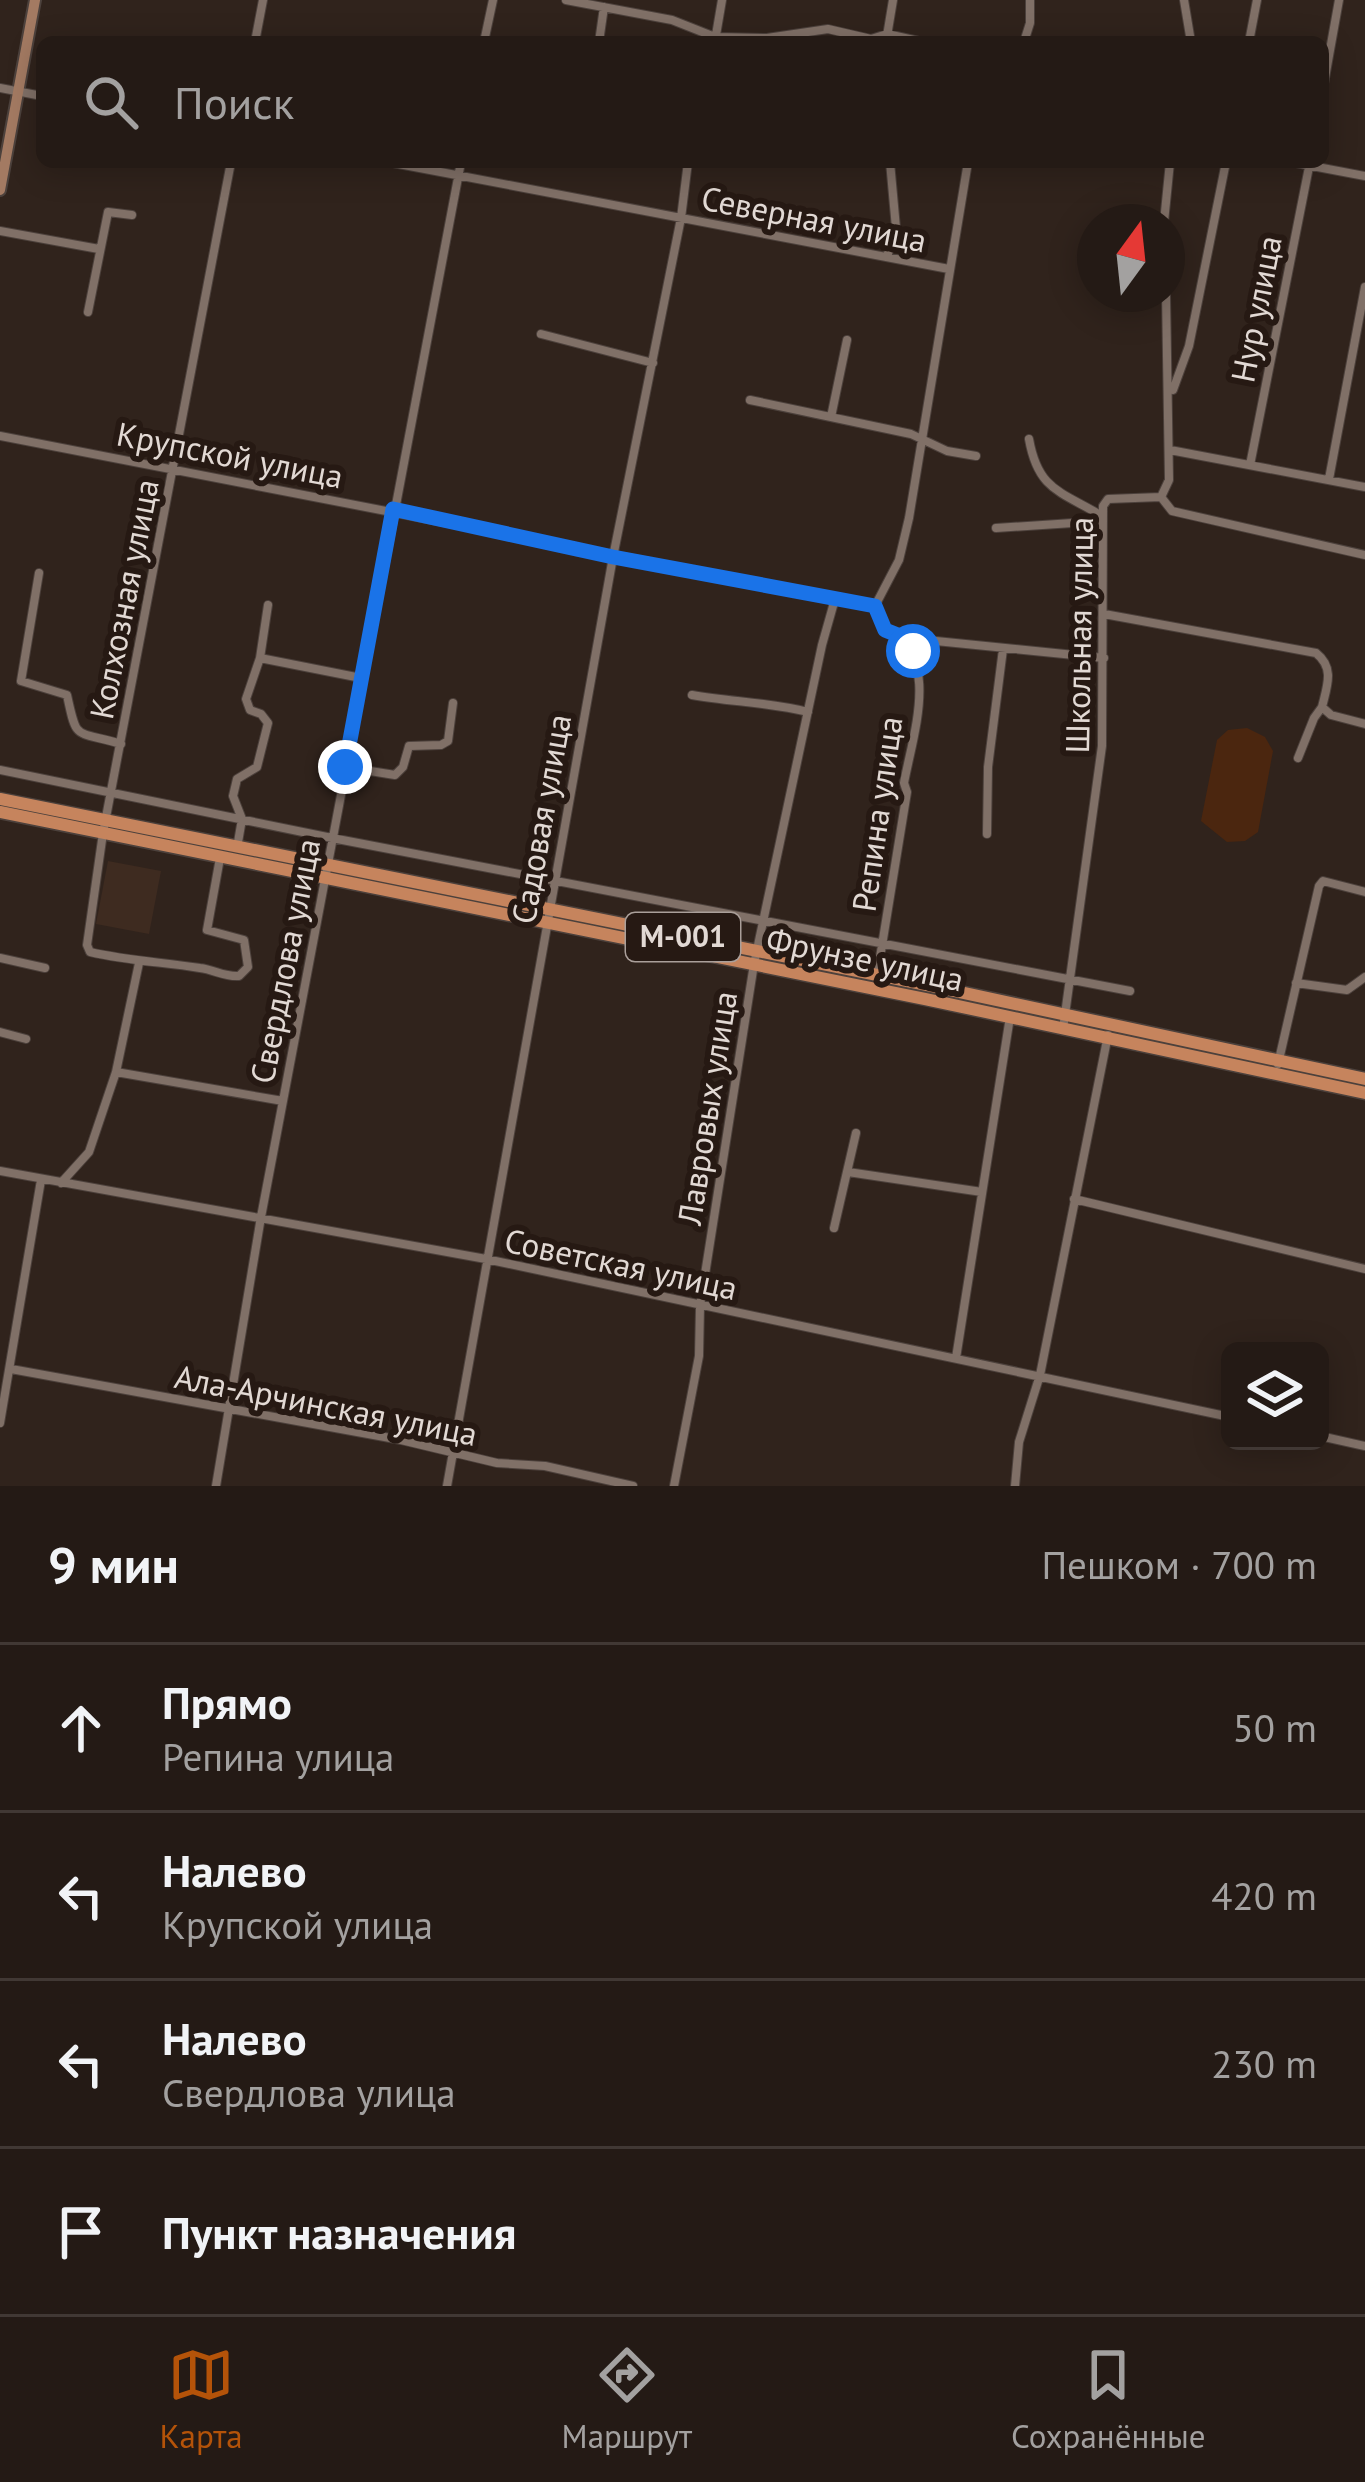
<!DOCTYPE html>
<html lang="ru">
<head>
<meta charset="utf-8">
<style>
	body { margin:0; font-family:"PT Sans",sans-serif; background:#2c231e; color:#f1f3f6 }
	.controls { position:absolute; right:36px; bottom:36px; display:grid; overflow:hidden; border-radius:18px; box-shadow:0 6px 30px #0003 }
	.controls button { width:108px; height:108px; display:grid; place-items:center; padding:0; border:0; border-bottom:3px solid #413834; background:#241a15; color:#f1f3f6; font:60px sans-serif }
	.compass { position:absolute; left:1077px; top:204px; width:108px; height:108px; border-radius:50%; background:#241a15; box-shadow:0 6px 30px #0003; rotate:15deg }
	.stop { position:absolute; width:36px; height:36px; margin:-27px; border:9px solid #1a73e8; border-radius:50%; background:#fff }
	.stop.end { background:#1a73e8; border-color:#fff; box-shadow:0 3px 12px #0008 }
	.list { margin:0; padding:0; list-style:none }
	h2 { display:flex; justify-content:space-between; align-items:center; height:156px; margin:0; padding:0 48px; font-size:51px }
	h2 small { font-size:39px; font-weight:400; color:#a3a1a0 }
	.list li { display:grid; grid-template-columns:78px 1fr auto; gap:36px; align-items:center; box-sizing:border-box; height:168px; padding:0 48px; border-top:3px solid #413834 }
	.list b { display:block; font-size:45px; white-space:nowrap }
	.list p { margin:0; font-size:39px; white-space:nowrap; color:#a3a1a0 }
	.list em { font-size:39px; font-style:normal; color:#a3a1a0 }
	.icon { flex:none; width:66px; height:66px; fill:none; stroke:currentColor; stroke-width:2; stroke-linecap:round; stroke-linejoin:round }
	.map { position:relative; flex:none; width:1365px; height:1486px; overflow:hidden }
	.search { position:absolute; background:#241a15; box-shadow:0 6px 30px #0003; left:36px; right:36px; top:36px; height:132px; display:flex; align-items:center; gap:30px; box-sizing:border-box; padding:0 42px; border-radius:18px; color:#a3a1a0; font-size:45px }
	.sheet { height:828px; background:#241a15 }
	nav { display:flex; justify-content:space-around; align-items:center; box-sizing:border-box; height:168px; border-top:3px solid #413834; background:#241a15; font-size:33px; color:#a3a1a0 }
	nav a { display:grid; justify-items:center; gap:6px }
	nav .on { color:#b45309 }
	.map>svg:first-child { display:block }
	.built { fill:#3e2b20 }
	.green { fill:#4b260f }
	.lines { fill:none; stroke-linecap:round; stroke-linejoin:round }
	.street-casing { stroke:#4c413c; stroke-width:10 }
	.secondary-casing { stroke:#4c413c; stroke-width:14 }
	.primary-casing { stroke:#4c413c; stroke-width:15 }
	.street { stroke:#807067; stroke-width:8 }
	.secondary { stroke:#a37a62; stroke-width:10 }
	.primary { stroke:#c6845d; stroke-width:12 }
	.route { stroke:#1a73e8; stroke-width:15 }
	.labels { text-anchor:middle; stroke-width:12; stroke-linejoin:round; paint-order:stroke }
	.shield { fill:#261913; stroke:#aa9f9a; stroke-width:3 }
	.shield-label { font-size:30px; font-weight:bold; fill:#e2d9d4 }
	.street-label { font-size:33px; fill:#e2d9d4; stroke:#261913 }
</style>
</head>
<body>
<div class="map">
<svg width="1365" height="1486" viewBox="0 0 1365 1486">
	<rect width="100%" height="100%" fill="#30231c"/>
	<path class="built" d="M108,861L161,871L149,934L96,924Z"/>
	<path class="green" d="M1247,728L1265,737L1273,751L1258,832L1245,841L1227,842L1201,821L1217,740L1228,730Z"/>
	<g class="lines">
		<g class="street-casing">
			<path id="street" d="M566,0L672,20L715,37L767,38L828,29L871,39L887,34L923,42
				M1184,0L1191,42
				M715,41L722,0
				M255,42L263,0
				M484,42L493,0
				M599,42L604,7
				M886,42L893,0
				M1024,42L1030,23V0
				M1249,42L1257,0
				M0,88L42,96
				M1323,89L1339,0
				M388,162L949,269
				M1291,162L1365,176
				M1164,222L1170,162
				M0,231L99,249
				M887,257L896,228L890,162
				M88,312L108,212L132,215
				M541,334L653,363
				M1173,390L1189,346L1226,162
				M750,400L911,434L947,451L976,456
				M831,417L847,340
				M0,436L875,606
				M1029,439C1038,490 1060,491 1102,516
				M1170,450L1365,487
				M1250,465L1310,162
				M1329,479L1365,287
				M1161,497L1172,511L1365,555
				M996,528L1103,521
				M39,573L21,681L67,695C77,742 74,730 121,744
				M268,605L260,658L361,678
				M875,606L899,560L909,518L968,162
				M875,606L885,630C942,654 913,734 904,783L907,792L877,976
				M1104,614L1316,653C1335,668 1327,686 1322,707L1331,715L1365,724
				M906,638L1104,658
				M692,695C731,702 769,702 808,712
				M1298,758L1314,718L1322,707
				M345,767L395,775L403,767L409,746L441,745L448,741L453,703
				M0,770L332,838L1130,991
				M987,834L988,767L1003,649
				M237,848L242,819L233,796L237,779L257,767L268,723L261,714L250,710L246,699L260,658
				M220,858L207,930L244,940L248,967L239,976C224,977 215,970 200,968C162,962 129,961 90,952L87,945L103,833L231,162
				M0,958L45,968
				M1296,983L1347,990L1365,977
				M1063,1029L1102,746L1103,506L1108,499L1161,497L1169,480L1166,294
				M0,1032L26,1039
				M1278,1064L1319,886L1323,881L1365,892
				M116,1072L283,1101
				M0,1171L486,1259L1230,1417
				M848,1172L982,1192
				M61,1183L89,1152L116,1072L139,963
				M1074,1199L1365,1269
				M834,1228L856,1133
				M956,1358L1010,1017
				M11,1369L401,1440L497,1463L545,1466L633,1486
				M0,1423L41,1180
				M1320,1436L1365,1446
				M216,1486L261,1217L461,162
				M447,1486L613,557L681,218L688,162
				M674,1486L699,1356L700,1306L754,964L822,645L835,599
				M1015,1486L1019,1442L1040,1375L1108,1035"/>
		</g>
		<g class="secondary-casing">
			<path id="secondary" d="M0,190L35,0"/>
		</g>
		<g class="primary-casing">
			<path id="primary" d="M0,799L927,985L1365,1079
				M0,812L925,999L1365,1093"/>
		</g>
		<use href="#street" class="street"/>
		<use href="#secondary" class="secondary"/>
		<use href="#primary" class="primary"/>
	</g>
	<g class="lines">
		<path class="route" d="M345,767L393,509L613,557L875,606L885,630L905,638L913,651"/>
	</g>
	<g class="labels">
		<rect class="shield" x="626" y="913" width="114" height="48" rx="9"/>
		<g class="shield-label">
			<text x="683" y="947">M-001</text>
		</g>
		<g class="street-label">
			<text transform="translate(814 219) rotate(11)" y="12">Северная улица</text>
			<text transform="translate(1256 309) rotate(-79)" y="12">Нур улица</text>
			<text transform="translate(230 455) rotate(11)" y="12">Крупской улица</text>
			<text transform="translate(124 599) rotate(-79)" y="12">Колхозная улица</text>
			<text transform="translate(1079 635) rotate(-89)" y="12">Школьная улица</text>
			<text transform="translate(877 814) rotate(-82)" y="12">Репина улица</text>
			<text transform="translate(541 819) rotate(-80)" y="12">Садовая улица</text>
			<text transform="translate(865 959) rotate(12)" y="12">Фрунзе улица</text>
			<text transform="translate(285 961) rotate(-79)" y="12">Свердлова улица</text>
			<text transform="translate(707 1108) rotate(-81)" y="12">Лавровых улица</text>
			<text transform="translate(621 1264) rotate(12)" y="12">Советская улица</text>
			<text transform="translate(326 1405) rotate(11)" y="12">Ала-Арчинская улица</text>
		</g>
	</g>
</svg>
<div class="controls">
<button><svg class="icon" aria-label="layers" viewBox="0 0 24 24"><path d="M12 4l9 5-9 5-9-5zM3 14l9 5 9-5"/></svg></button>
</div>
<svg class="compass" viewBox="-18 -18 36 36"><path d="M0-13l5 13h-10z" fill="#e53935"/><path d="M0 13l5-13h-10z" fill="#a3a1a0"/></svg>
<div class="stop" style="left:913px;top:651px"></div>
<div class="stop end" style="left:345px;top:767px"></div>
<div class="search"><svg class="icon" aria-label="search" viewBox="0 0 24 24"><circle cx="10" cy="10" r="6"/><path d="M15 15l6 6"/></svg>Поиск</div>
</div>
<section class="sheet">
<h2>9 мин<small>Пешком · 700 m</small></h2>
<ul class="list">
<li><svg class="icon" aria-label="ahead" viewBox="0 0 24 24"><path d="M12 20V5M6 11l6-6 6 6"/></svg><div><b>Прямо</b><p>Репина улица</p></div><em>50 m</em></li>
<li><svg class="icon" aria-label="left" viewBox="0 0 24 24"><path d="M17 20v-9H6M10 6l-5 5 5 5"/></svg><div><b>Налево</b><p>Крупской улица</p></div><em>420 m</em></li>
<li><svg class="icon" aria-label="left" viewBox="0 0 24 24"><path d="M17 20v-9H6M10 6l-5 5 5 5"/></svg><div><b>Налево</b><p>Свердлова улица</p></div><em>230 m</em></li>
<li><svg class="icon" aria-label="arrive" viewBox="0 0 24 24"><path d="M6 21V4h12l-3 4 3 4H6"/></svg><div><b>Пункт назначения</b></div></li>
</ul>
</section>
<nav>
<a class="on"><svg class="icon" aria-label="map" viewBox="0 0 24 24"><path d="M3 6l6-2 6 2 6-2v14l-6 2-6-2-6 2zM9 4v14M15 6v14"/></svg>Карта</a>
<a><svg class="icon" aria-label="directions" viewBox="0 0 24 24"><path d="M12 3l9 9-9 9-9-9zM9 14v-3h6M13 9l2 2-2 2"/></svg>Маршрут</a>
<a><svg class="icon" aria-label="saved" viewBox="0 0 24 24"><path d="M7 4h10v16l-5-4-5 4z"/></svg>Сохранённые</a>
</nav>
</body>
</html>
